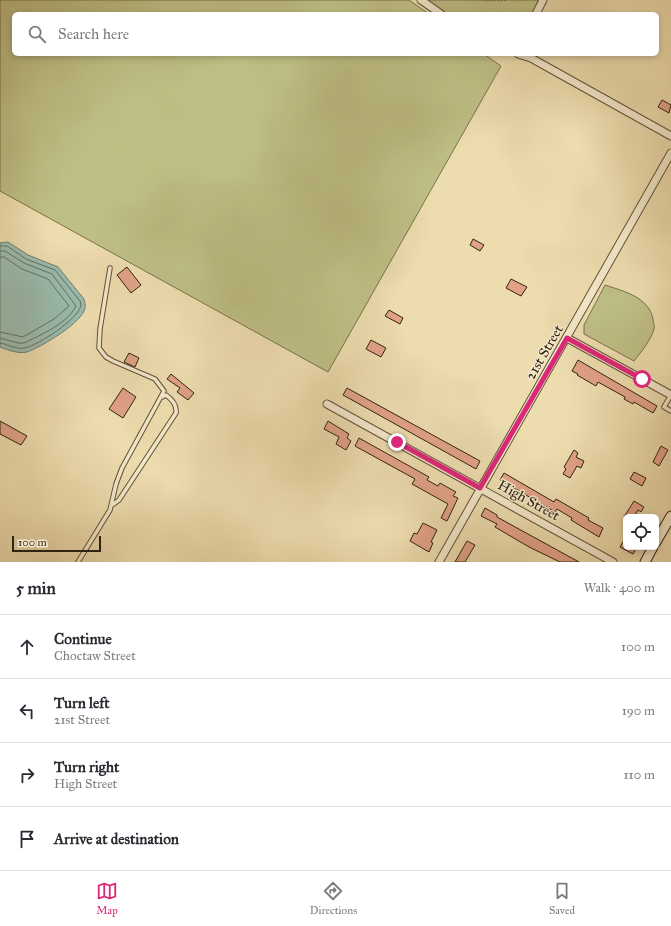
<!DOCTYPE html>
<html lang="en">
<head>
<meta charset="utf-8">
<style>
	body { margin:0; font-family:"IM FELL Great Primer",serif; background:#f2f2f3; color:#2b2b33 }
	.controls { position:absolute; right:12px; bottom:12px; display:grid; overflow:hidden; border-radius:6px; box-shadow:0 2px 6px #0003 }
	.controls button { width:36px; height:36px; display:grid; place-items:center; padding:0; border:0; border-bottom:1px solid #e1e1e2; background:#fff; color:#2b2b33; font:20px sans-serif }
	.scale { position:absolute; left:12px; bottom:10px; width:89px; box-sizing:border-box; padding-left:4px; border:2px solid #312311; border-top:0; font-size:11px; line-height:14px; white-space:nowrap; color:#312311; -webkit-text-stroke:3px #f3e8ca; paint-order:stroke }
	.stop { position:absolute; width:12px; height:12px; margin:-9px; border:3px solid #db2777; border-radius:50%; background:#fff }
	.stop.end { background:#db2777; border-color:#fff; box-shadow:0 1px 4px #0008 }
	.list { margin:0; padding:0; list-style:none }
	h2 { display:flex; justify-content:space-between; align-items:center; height:52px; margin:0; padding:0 16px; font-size:17px }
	h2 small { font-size:13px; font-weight:400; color:#7c7c81 }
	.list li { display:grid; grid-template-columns:26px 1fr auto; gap:12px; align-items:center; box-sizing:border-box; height:64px; padding:0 16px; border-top:1px solid #e1e1e2 }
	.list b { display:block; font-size:15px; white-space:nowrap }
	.list p { margin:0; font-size:13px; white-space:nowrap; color:#7c7c81 }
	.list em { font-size:13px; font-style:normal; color:#7c7c81 }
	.icon { flex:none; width:22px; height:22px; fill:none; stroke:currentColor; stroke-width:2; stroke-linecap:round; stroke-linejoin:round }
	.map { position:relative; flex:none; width:671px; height:562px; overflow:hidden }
	.search { position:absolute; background:#fff; box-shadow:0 2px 6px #0003; left:12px; right:12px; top:12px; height:44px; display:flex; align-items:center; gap:10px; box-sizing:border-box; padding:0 14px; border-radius:6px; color:#7c7c81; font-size:15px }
	.sheet { height:308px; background:#fff }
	nav { display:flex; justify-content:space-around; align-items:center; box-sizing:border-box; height:56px; border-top:1px solid #e1e1e2; background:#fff; font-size:11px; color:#7c7c81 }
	nav a { display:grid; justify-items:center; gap:2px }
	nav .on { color:#db2777 }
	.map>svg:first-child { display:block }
	.green { fill:#bebf86; stroke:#78714c }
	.water { fill:#99bbad; stroke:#6f7e6f }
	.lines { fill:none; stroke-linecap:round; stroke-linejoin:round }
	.shore { stroke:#656f5f; stroke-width:1 }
	.building { fill:#e1a287; stroke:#312311 }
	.lane-casing { stroke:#605138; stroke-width:5.5 }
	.street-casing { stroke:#605138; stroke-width:9 }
	.secondary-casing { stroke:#312311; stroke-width:11 }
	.path { stroke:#312311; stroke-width:1; stroke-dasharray:1 2; stroke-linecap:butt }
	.lane { stroke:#f3e8ca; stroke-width:3.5 }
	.street { stroke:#f3e8ca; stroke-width:7 }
	.secondary { stroke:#f3e8ca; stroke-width:9 }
	.route { stroke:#db2777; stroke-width:5 }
	.labels { text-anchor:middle; stroke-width:3; stroke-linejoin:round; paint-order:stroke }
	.street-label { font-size:14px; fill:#312311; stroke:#f3e8ca }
</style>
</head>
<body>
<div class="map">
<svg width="671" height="562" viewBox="0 0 671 562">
	<rect width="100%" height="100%" fill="#eddcae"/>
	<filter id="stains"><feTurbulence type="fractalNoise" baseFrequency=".005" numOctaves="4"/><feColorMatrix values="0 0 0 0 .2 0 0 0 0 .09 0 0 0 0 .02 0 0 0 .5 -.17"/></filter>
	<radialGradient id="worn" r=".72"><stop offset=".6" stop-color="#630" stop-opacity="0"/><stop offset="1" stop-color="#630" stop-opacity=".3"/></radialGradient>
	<path class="green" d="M0,0H409L429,14H14V54H484L501,66L328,372L0,191Z
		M421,0H543L536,14H441Z
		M605,285C623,291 649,297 653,319C653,322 655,326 654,329C651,340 641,352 634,361L584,334V325Z"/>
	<path class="water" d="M8,242L28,255L58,267L84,299C85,303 86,307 84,311C78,325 41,347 27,352C18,354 8,350 0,347V243Z"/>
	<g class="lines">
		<path class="shore" d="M0,246H7L26,259L55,270L80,301L81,305C79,319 38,345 25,348C16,350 8,344 0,343
			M0,251H5L24,263L52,274L76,306C68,323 41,335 24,343H18L0,338
			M0,257H4L22,269L48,279L69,306L54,319L23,337L0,332"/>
	</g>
	<path class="building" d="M662,100L671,105L669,113L658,107Z
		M473,239L484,245L480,251L470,245Z
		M127,267L141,285L131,293L117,275Z
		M511,279L527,287L521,296L506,288Z
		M389,310L403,318L400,324L385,316Z
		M371,340L386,348L381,357L366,349Z
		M129,353L139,358L135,367L124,362Z
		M578,360L657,406L653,413L634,402L633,404L624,399L625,397L598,382L596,386L577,375L578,374L572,371Z
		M171,374L194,393L188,400L177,392L180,388L167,379Z
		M123,388L136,397L123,418L109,409Z
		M347,388L480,461L476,469L343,395Z
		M0,421L27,436L21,445L0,434Z
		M328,421L349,434L347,438L351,441L346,450L336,444L339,437L324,429Z
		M359,438L429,477L427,480L438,486L440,483L456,492L453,496L458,498L447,521L441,518L448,504L412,484L415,479L355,446Z
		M661,446L668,450L659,466L653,462Z
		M574,450L578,453L576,457L584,461L581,468L577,466L570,478L563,474L566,469L564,467Z
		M634,472L646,478L642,486L630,479Z
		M504,473L554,502L556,499L589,518L588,520L603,528L599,537L571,520L572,518L557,509L555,512L500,480Z
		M634,501L644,507L641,512L638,510L634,517H624Z
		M485,508L497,515V517L579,562H560L529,547L495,527L497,524L481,516Z
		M423,523L437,530L431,542L433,543L429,552L410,541L414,533L417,534Z
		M626,537V547H637L633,554L620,547Z
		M467,541L475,545L465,562H455Z"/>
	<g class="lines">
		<g class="lane-casing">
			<path id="lane" d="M671,395L664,407L671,411
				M112,505L119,500L176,413C177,405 173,400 166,395L162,397
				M78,562L110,510L116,484L122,468L164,391L155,379L113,361L106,357L99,348L100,329L110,268"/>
		</g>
		<g class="street-casing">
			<path id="street" d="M421,0L441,14
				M536,14L543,0
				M518,54L531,58L671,136
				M567,338L671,395
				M327,404L613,562
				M439,562L671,153"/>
		</g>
		<g class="secondary-casing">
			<path id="secondary" d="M656,542L671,516
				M645,562L653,547"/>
		</g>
		<path class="path" d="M483,0H506"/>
		<use href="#lane" class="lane"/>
		<use href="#street" class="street"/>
		<use href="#secondary" class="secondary"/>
	</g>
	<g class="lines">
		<path class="route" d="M397,442L480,488L567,338L642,379"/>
	</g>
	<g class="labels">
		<g class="street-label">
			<text transform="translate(544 352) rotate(-60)" y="5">21st Street</text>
			<text transform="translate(529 500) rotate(29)" y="5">High Street</text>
		</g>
	</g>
	<rect width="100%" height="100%" filter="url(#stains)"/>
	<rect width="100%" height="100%" fill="url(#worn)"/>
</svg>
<div class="controls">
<button><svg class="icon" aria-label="locate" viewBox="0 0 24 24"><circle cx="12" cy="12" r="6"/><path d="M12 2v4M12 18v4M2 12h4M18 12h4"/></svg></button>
</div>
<div class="scale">100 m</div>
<div class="stop" style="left:642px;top:379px"></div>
<div class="stop end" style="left:397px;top:442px"></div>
<div class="search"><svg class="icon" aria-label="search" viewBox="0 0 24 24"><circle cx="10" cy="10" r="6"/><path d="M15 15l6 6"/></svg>Search here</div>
</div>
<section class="sheet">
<h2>5 min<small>Walk · 400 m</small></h2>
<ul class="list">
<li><svg class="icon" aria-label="ahead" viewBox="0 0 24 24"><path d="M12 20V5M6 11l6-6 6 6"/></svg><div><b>Continue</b><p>Choctaw Street</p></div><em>100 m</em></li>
<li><svg class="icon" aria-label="left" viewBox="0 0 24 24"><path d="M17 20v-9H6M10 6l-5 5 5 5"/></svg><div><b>Turn left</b><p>21st Street</p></div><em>190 m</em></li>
<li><svg class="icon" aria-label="right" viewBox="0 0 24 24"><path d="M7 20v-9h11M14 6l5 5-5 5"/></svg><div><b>Turn right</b><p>High Street</p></div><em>110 m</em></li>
<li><svg class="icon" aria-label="arrive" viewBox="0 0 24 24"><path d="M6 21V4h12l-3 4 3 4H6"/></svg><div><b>Arrive at destination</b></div></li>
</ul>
</section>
<nav>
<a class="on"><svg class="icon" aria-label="map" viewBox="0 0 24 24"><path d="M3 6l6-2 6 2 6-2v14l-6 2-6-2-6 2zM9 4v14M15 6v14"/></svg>Map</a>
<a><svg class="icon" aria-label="directions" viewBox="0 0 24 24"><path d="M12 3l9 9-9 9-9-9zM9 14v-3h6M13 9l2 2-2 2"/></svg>Directions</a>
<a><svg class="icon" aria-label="saved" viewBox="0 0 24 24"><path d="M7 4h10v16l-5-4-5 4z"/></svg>Saved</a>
</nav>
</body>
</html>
